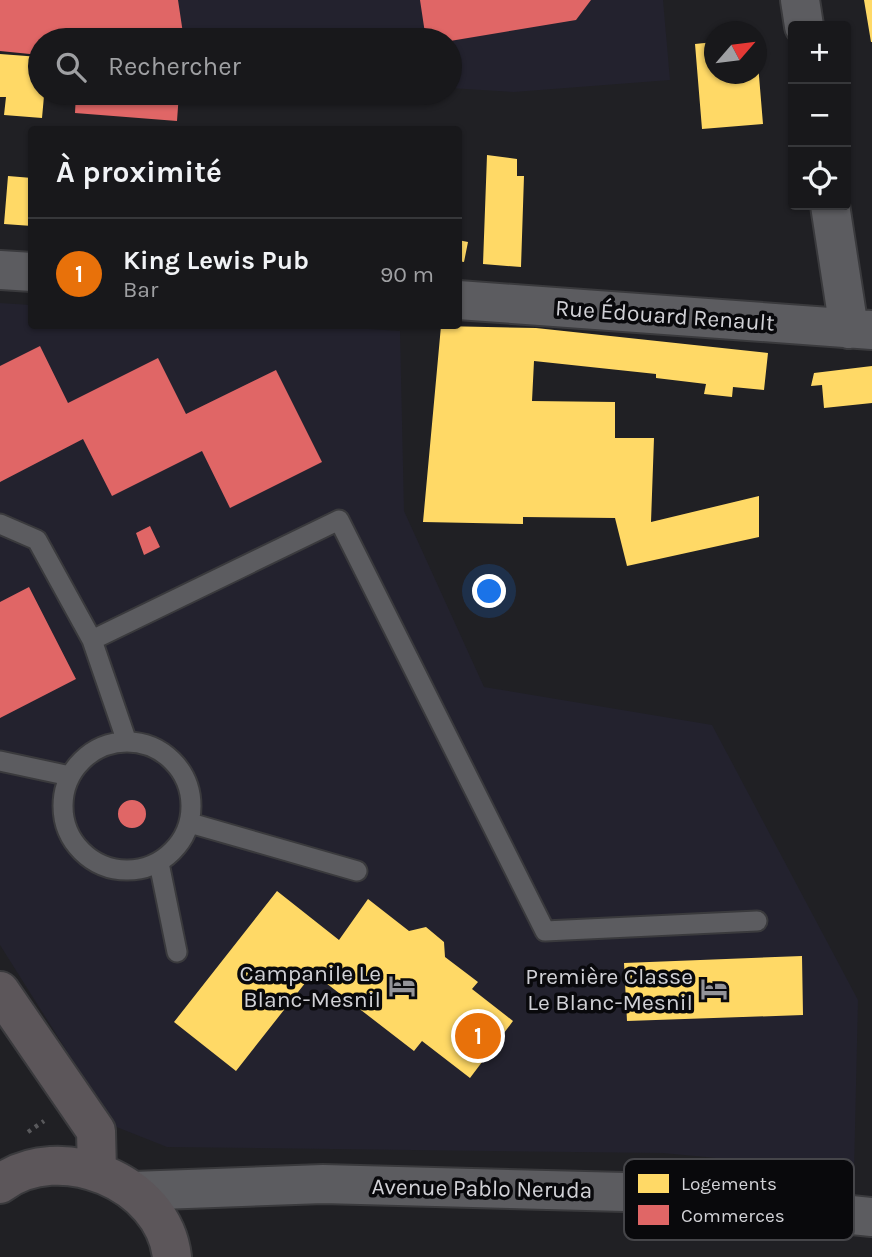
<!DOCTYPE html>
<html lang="fr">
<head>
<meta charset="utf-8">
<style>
	body { margin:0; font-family:Karla,sans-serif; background:#252528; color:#f1f3f6 }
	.controls { position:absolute; right:21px; top:21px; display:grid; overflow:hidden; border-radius:7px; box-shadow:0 2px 5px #0004 }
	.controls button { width:63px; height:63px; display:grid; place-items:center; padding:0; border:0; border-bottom:2px solid #36373a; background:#18181b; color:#f1f3f6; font:35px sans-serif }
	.compass { position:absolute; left:704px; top:21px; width:63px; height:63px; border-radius:50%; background:#18181b; box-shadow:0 2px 5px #0004; rotate:62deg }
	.you { position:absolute; left:490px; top:592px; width:24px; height:24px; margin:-18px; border:5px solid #fff; border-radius:50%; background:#1a73e8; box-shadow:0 0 0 10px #1a73e833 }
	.badge { display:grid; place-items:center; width:46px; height:46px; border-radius:50%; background:#0f766e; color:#fff; font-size:23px; font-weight:700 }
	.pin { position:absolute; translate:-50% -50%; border:4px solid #fff; box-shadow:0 2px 7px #0006 }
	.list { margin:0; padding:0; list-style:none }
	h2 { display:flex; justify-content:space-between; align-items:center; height:91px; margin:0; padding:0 28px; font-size:30px }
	h2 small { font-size:23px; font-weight:400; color:#9fa0a3 }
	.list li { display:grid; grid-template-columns:46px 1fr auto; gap:21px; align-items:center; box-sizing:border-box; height:112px; padding:0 28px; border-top:2px solid #36373a }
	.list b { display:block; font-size:26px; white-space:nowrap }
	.list p { margin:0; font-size:23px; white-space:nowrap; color:#9fa0a3 }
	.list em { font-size:23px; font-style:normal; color:#9fa0a3 }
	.icon { flex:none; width:38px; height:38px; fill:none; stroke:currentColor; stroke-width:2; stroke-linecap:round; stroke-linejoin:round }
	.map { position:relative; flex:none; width:872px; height:1257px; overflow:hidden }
	.search { position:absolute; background:#18181b; box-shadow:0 2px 5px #0004; left:28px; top:28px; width:434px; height:77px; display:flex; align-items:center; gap:18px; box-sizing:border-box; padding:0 24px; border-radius:38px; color:#9fa0a3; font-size:26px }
	.panel { position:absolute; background:#18181b; box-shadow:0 2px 5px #0004; left:28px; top:126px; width:434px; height:203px; border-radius:7px }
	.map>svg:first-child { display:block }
	.built { fill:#23222e }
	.homes { fill:#ffd966 }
	.shops { fill:#e06666 }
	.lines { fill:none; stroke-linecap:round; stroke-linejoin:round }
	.service-casing { stroke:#3a3a3d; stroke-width:23 }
	.minor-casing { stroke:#3a3a3d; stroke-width:42 }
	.secondary-casing { stroke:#3a3a3d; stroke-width:42 }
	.primary-casing { stroke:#3a3a3d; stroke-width:42 }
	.path { stroke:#59595c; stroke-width:4.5; stroke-dasharray:3.5 5; stroke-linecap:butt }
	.service { stroke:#5c5c60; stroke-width:19 }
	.minor { stroke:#5c5c60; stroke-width:38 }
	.secondary { stroke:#5c5c60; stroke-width:38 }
	.primary { stroke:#5c565a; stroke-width:38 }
	.labels { text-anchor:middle; stroke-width:7; stroke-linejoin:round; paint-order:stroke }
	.street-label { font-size:23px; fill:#d1d1d6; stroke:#09090c }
	.poi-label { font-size:23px; fill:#d1d1d6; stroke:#09090c; text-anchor:end }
	.key { fill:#09090c; stroke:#454549; stroke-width:2 }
	.key-label { font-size:19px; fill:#d1d1d6 }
</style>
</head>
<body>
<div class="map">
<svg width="872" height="1257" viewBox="0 0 872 1257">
	<rect width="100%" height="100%" fill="#202024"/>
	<path class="built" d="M0,0H663L670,80L514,92L450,88V40H40V54L0,49Z
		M0,303L31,305L32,326H324L400,331L404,511L484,687L712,725L858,1000L854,1171L663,1153L167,1147L114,1126L0,945Z"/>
	<path class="homes" d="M864,0H872V42H871Z
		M714,42V74H756L758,64L763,124L702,129L695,44Z
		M0,54L40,57V93H76V98L44,96L42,118L4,115L6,97H0Z
		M487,155L517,159V176H524L521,267L483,264Z
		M8,176L32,178V226L4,224Z
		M458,240L468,242L464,262L458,261Z
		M441,326L536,328L768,353L764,390L733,387L732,397L704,394L706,384L656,378V374L534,361L532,401L615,402V438H654L651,522L759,496V537L627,566L615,518L523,517V524L423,522Z
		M872,366V403L824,408L822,385L811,386L814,373Z
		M277,891L339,940L368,899L409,931L426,927L444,942L445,957L478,982L472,989L513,1021L470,1078L422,1041L414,1051L313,973L236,1071L174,1022Z
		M802,956L803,1015L627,1021L624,963Z"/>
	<path class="shops" d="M0,0H178L184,40H40V55L0,51Z
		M420,0H591L576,20L450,41L426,40Z
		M76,93H179L177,121L75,113Z
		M40,346L68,403L158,358L186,414L276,370L322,462L230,508L202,451L112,496L83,439L0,482V366Z
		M150,526L160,547L144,555L136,533Z
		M29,587L76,679L0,718V602Z
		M118 814a14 14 0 1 1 28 0a14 14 0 1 1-28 0Z"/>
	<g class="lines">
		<g class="service-casing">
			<path id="service" d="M0,524L37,540L92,640L127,742
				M92,640L339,520L545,931L757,921
				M63 806a64 64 0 1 1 128 0a64 64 0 1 1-128 0Z
				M0,761L70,776
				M190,823L357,871
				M159,863L177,952"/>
		</g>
		<g class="minor-casing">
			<path id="minor" d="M800,0L804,26
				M830,205L849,329
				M0,270L32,272
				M458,300L872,330"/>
		</g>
		<g class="secondary-casing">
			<path id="secondary" d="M133,1191L323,1184L625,1192L872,1217"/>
		</g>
		<g class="primary-casing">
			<path id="primary" d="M0,991L96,1131L97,1171
				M0,1184C59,1139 164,1182 172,1257"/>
		</g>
		<path class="path" d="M28,1132L44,1121
			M741,1164L795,1169"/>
		<use href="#service" class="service"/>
		<use href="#minor" class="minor"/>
		<use href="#secondary" class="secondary"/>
		<use href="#primary" class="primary"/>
	</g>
	<defs>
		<g id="hotel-bare" transform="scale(2.1)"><path d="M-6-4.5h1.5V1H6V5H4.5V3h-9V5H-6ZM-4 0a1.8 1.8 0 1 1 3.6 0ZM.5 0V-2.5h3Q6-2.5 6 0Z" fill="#939398" stroke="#09090c" stroke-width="2.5" paint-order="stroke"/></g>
	</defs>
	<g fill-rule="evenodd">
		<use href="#hotel-bare" x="402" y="986"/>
		<use href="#hotel-bare" x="714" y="989"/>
	</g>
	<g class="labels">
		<g class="street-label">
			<text transform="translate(665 315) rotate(4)" y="8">Rue Édouard Renault</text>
			<text transform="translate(482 1188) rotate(1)" y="8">Avenue Pablo Neruda</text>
		</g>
		<g class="poi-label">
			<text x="381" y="981">Campanile Le<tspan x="381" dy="26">Blanc-Mesnil</tspan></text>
			<text x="693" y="984">Première Classe<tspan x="693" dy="26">Le Blanc-Mesnil</tspan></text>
		</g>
	</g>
	<rect x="624" y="1159" width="230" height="81" rx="10" class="key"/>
	<rect x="638" y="1174" width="31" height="19" fill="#ffd966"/>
	<rect x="638" y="1205" width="31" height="20" fill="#e06666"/>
	<g class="key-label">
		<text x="681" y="1190">Logements</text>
		<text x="681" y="1222">Commerces</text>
	</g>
</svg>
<div class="controls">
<button>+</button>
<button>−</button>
<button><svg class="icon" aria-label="locate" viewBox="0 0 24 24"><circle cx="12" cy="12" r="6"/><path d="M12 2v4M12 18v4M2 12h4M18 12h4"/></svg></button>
</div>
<svg class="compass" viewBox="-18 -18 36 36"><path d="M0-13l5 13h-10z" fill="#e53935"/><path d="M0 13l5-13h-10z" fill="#9fa0a3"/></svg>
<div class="you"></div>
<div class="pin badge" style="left:478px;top:1036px;background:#e8710a">1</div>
<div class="search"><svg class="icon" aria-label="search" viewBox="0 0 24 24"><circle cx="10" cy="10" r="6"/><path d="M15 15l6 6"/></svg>Rechercher</div>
<section class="panel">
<h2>À proximité<small></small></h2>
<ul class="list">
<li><span class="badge" style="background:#e8710a">1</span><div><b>King Lewis Pub</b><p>Bar</p></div><em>90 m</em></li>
</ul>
</section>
</div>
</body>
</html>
